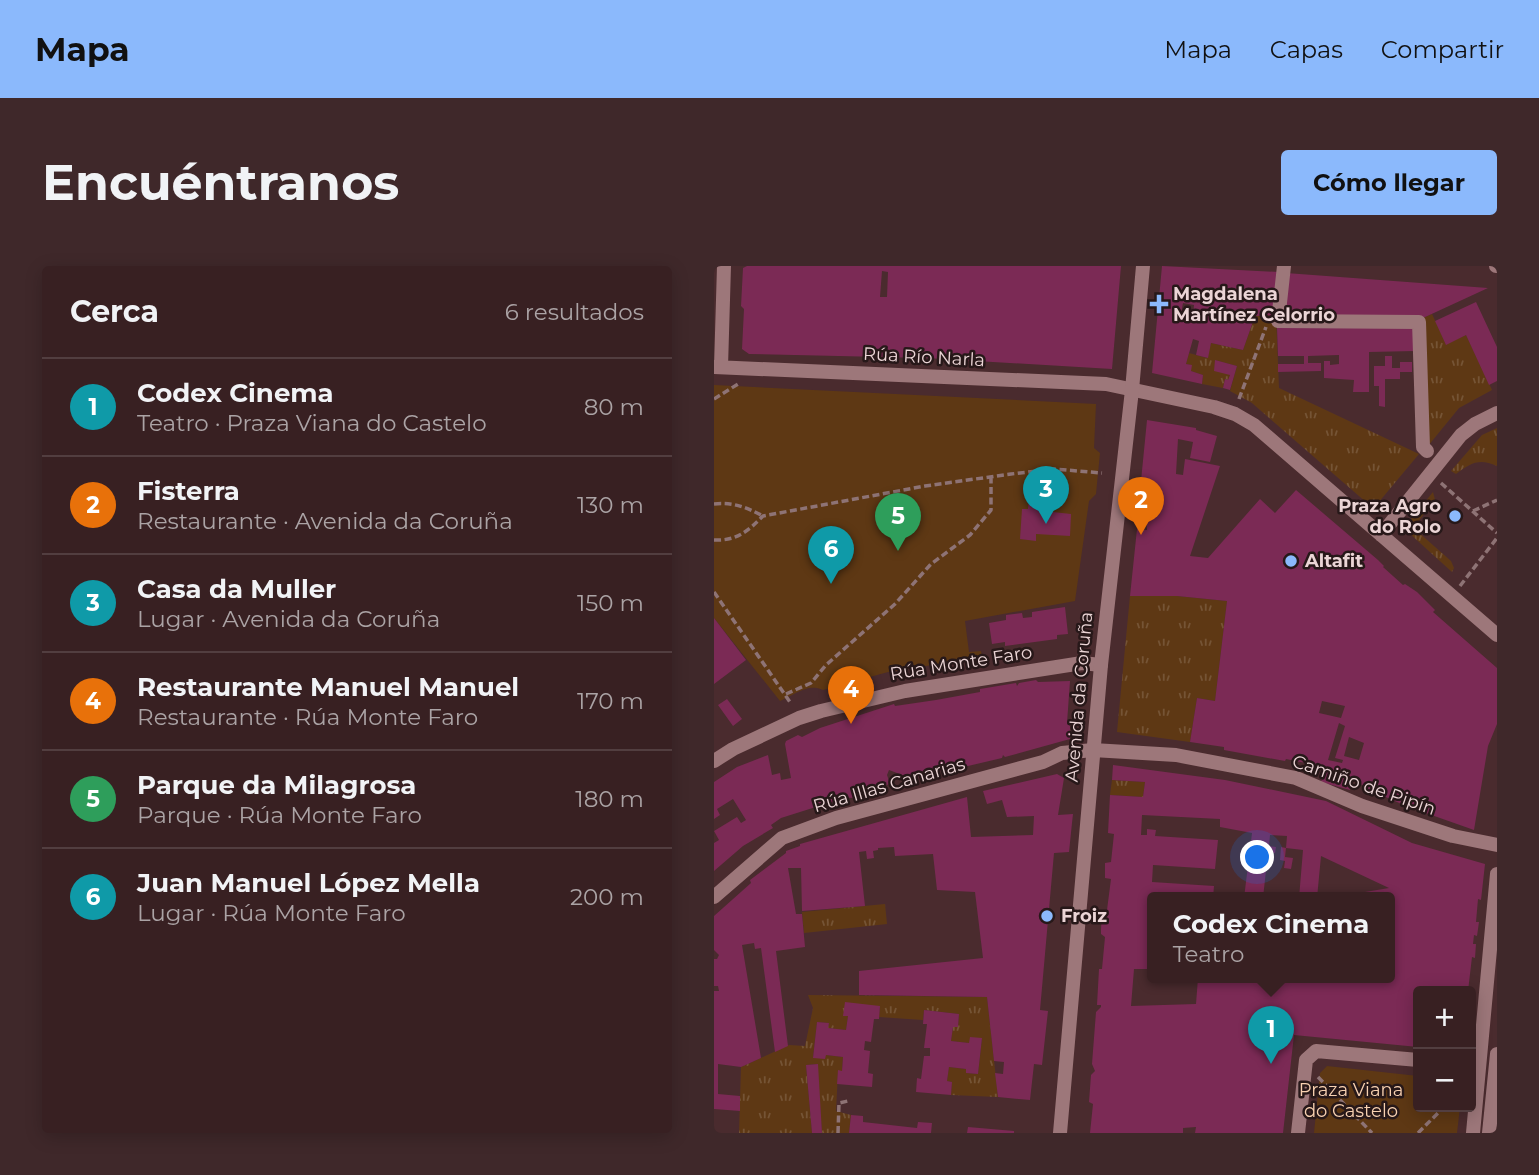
<!DOCTYPE html>
<html lang="es">
<head>
<meta charset="utf-8">
<style>
	body { margin:0; font-family:Montserrat,sans-serif; background:#3f282a; color:#f1f3f6 }
	.controls { position:absolute; right:21px; bottom:21px; display:grid; overflow:hidden; border-radius:7px; box-shadow:0 4px 18px #0003 }
	.controls button { width:63px; height:63px; display:grid; place-items:center; padding:0; border:0; border-bottom:2px solid #523e40; background:#382022; color:#f1f3f6; font:35px sans-serif }
	.you { position:absolute; left:544px; top:592px; width:24px; height:24px; margin:-18px; border:5px solid #fff; border-radius:50%; background:#1a73e8; box-shadow:0 0 0 10px #1a73e833 }
	.badge { display:grid; place-items:center; width:46px; height:46px; border-radius:50%; background:#8bb9fc; color:#fff; font-size:23px; font-weight:700 }
	.pin { position:absolute; translate:-50% -58px; filter:drop-shadow(0 2px 4px #0008) }
	.pin::after { content:''; position:absolute; top:37px; width:24px; height:21px; background:inherit; clip-path:polygon(0 0,100% 0,50% 100%) }
	.popup { position:absolute; left:433px; top:626px; width:248px; height:91px; box-sizing:border-box; display:grid; place-content:center; border-radius:7px; background:#382022; filter:drop-shadow(0 2px 5px #0005); font-size:23px; white-space:nowrap; color:#aba3a5 }
	.popup b { font-size:26px; color:#f1f3f6 }
	.popup::after { content:''; position:absolute; left:50%; top:100%; margin-left:-14px; border:14px solid transparent; border-top-color:#382022 }
	.list { margin:0; padding:0; list-style:none }
	h2 { display:flex; justify-content:space-between; align-items:center; height:91px; margin:0; padding:0 28px; font-size:30px }
	h2 small { font-size:23px; font-weight:400; color:#aba3a5 }
	.list li { display:grid; grid-template-columns:46px 1fr auto; gap:21px; align-items:center; box-sizing:border-box; height:98px; padding:0 28px; border-top:2px solid #523e40 }
	.list b { display:block; font-size:26px; white-space:nowrap }
	.list p { margin:0; font-size:23px; white-space:nowrap; color:#aba3a5 }
	.list em { font-size:23px; font-style:normal; color:#aba3a5 }
	.map { position:relative; flex:none; width:783px; height:867px; overflow:hidden; border-radius:7px }
	header { display:flex; align-items:center; gap:42px; box-sizing:border-box; height:98px; padding:0 35px; background:#8bb9fc; color:#111 }
	header strong { font-size:33px }
	nav { display:flex; gap:38px; margin-inline-start:auto; font-size:24px }
	.intro { display:flex; align-items:center; justify-content:space-between; box-sizing:border-box; height:168px; padding:0 42px }
	h1 { margin:0; font-size:49px }
	.button { padding:18px 32px; border-radius:7px; background:#8bb9fc; color:#111; font-size:24px; font-weight:700 }
	main { display:flex; gap:42px; padding:0 42px }
	aside { flex:1; background:#382022; border-radius:7px; box-shadow:0 4px 18px #0003 }
	.map>svg:first-child { display:block }
	.grass { fill:url(#grass-tufts) }
	.green { fill:#5e3814 }
	.building { fill:#7b2a55; fill-rule:evenodd }
	.lines { fill:none; stroke-linecap:round; stroke-linejoin:round }
	.path { stroke:#8e7375; stroke-width:3.5; stroke-dasharray:7 3.5; stroke-linecap:butt }
	.minor { stroke:#9d777a; stroke-width:14 }
	.tertiary { stroke:#9d777a; stroke-width:14 }
	.poi-dot { fill:#8bb9fc; stroke:#271819; stroke-width:2.5 }
	.labels { text-anchor:middle; stroke-width:5; stroke-linejoin:round; paint-order:stroke }
	.poi-label { font-size:18px; font-weight:bold; fill:#ebd5d6; stroke:#271819; text-anchor:start }
	.street-label { font-size:18px; fill:#ebd5d6; stroke:#271819 }
	.park-label { font-size:18px; fill:#f8d1b1; stroke:#271819 }
</style>
</head>
<body>
<header>
<strong>Mapa</strong>
<nav><a>Mapa</a><a>Capas</a><a>Compartir</a></nav>
</header>
<div class="intro"><h1>Encuéntranos</h1><a class="button">Cómo llegar</a></div>
<main>
<aside>
<h2>Cerca<small>6 resultados</small></h2>
<ul class="list">
<li><span class="badge" style="background:#0f9aa8">1</span><div><b>Codex Cinema</b><p>Teatro · Praza Viana do Castelo</p></div><em>80 m</em></li>
<li><span class="badge" style="background:#e8710a">2</span><div><b>Fisterra</b><p>Restaurante · Avenida da Coruña</p></div><em>130 m</em></li>
<li><span class="badge" style="background:#0f9aa8">3</span><div><b>Casa da Muller</b><p>Lugar · Avenida da Coruña</p></div><em>150 m</em></li>
<li><span class="badge" style="background:#e8710a">4</span><div><b>Restaurante Manuel Manuel</b><p>Restaurante · Rúa Monte Faro</p></div><em>170 m</em></li>
<li><span class="badge" style="background:#2e9e5b">5</span><div><b>Parque da Milagrosa</b><p>Parque · Rúa Monte Faro</p></div><em>180 m</em></li>
<li><span class="badge" style="background:#0f9aa8">6</span><div><b>Juan Manuel López Mella</b><p>Lugar · Rúa Monte Faro</p></div><em>200 m</em></li>
</ul>
</aside>
<div class="map">
<svg width="783" height="867" viewBox="0 0 783 867">
	<defs>
		<pattern id="grass-tufts" width="24" height="20" patternUnits="userSpaceOnUse" patternTransform="scale(1.75)"><rect width="24" height="20" fill="#5e3814"/><path d="M3 7l-1-3M5 7V3M7 7l1-3M15 17l-1-3M17 17v-4M19 17l1-3" fill="none" stroke="#755435"/></pattern>
	</defs>
	<rect width="100%" height="100%" fill="#4a2b2e"/>
	<path class="grass" d="M718,48L732,78L752,69L778,124L745,142L714,180L709,52Z
		M562,49L565,122L705,188L664,237H653L538,137L516,125L523,100L501,94L516,109L514,114L511,113L509,122L488,118L489,109L477,105V99L472,98L475,87L493,92L497,77L529,84L541,50Z
		M783,162V200C765,192 757,197 742,208L737,205L768,169Z
		M719,226L721,234L703,257V265L737,295L740,302L738,306L695,267L693,258Z
		M416,330H463L513,335L501,435L483,432L476,476L403,466Z
		M398,514L431,516L429,531L396,529Z
		M171,638L173,658L90,667L88,646Z
		M94,729L273,731L284,831L237,829L238,816L233,815L235,801L252,803L253,807L264,808L268,773L255,777L237,775L239,761H244L245,748L210,744L209,754L165,751L166,740L130,750H134L132,764L114,762L115,757L103,756L99,791L112,789L129,791L128,805H124L122,845L137,849L135,867H108L103,798L92,799L98,867H25L27,801L75,779L91,780L99,742Z"/>
	<path class="green" d="M0,119L382,138L380,182L386,187L382,228L375,235L361,335L251,355L255,386L267,385L268,391L174,406L109,424C93,417 81,429 66,435L0,352Z
		M613,800L704,810V841H746L743,867H600L606,807Z"/>
	<path class="building" d="M33,0H407L398,103L212,92L35,88L28,83L30,43L27,40L29,2ZM168,5L174,6L173,31H166Z
		M448,0L565,6L562,49L541,50L529,84L497,77L494,92L482,89L485,75L479,73L472,98L478,99L477,105L489,109L488,118L438,107ZM469,37L480,39L479,50L467,48Z
		M572,7L774,22L709,52L569,49Z
		M762,36L783,81V115L775,119L752,69L732,79L721,55Z
		M701,61V85L655,86V126H639L640,114L610,112V95H616V99L625,98V89L594,90V97H607V105L564,106V98H590V90H564L563,62Z
		M671,90H678V102H686V96H698V106H686V113H671V141L665,140V120H660V100H671Z
		M501,94L523,100L516,124L509,122L511,113L514,114L516,109L500,105Z
		M433,154L482,162V164L503,170L496,196L476,192L479,176L464,173L462,208L469,209L471,193L506,200L476,290L494,292L546,233L561,247L582,224L664,294L670,300L669,301L689,319L691,318L703,326L721,344L719,346L783,402V458L774,480L760,564L692,540L656,524L639,513L636,524L607,516L611,501L572,493L571,495L510,484V481L476,476L483,432L501,435L513,335L463,330H416L423,263L433,264L432,253H430L432,228H434L435,220L437,221V218L427,215ZM608,435L631,440L627,452L605,447ZM625,457L631,460L621,492L629,494L628,497L614,494ZM635,471L650,477L645,494L630,490Z
		M315,230L340,231L339,246L357,248L356,270L322,268V275L306,273L308,243H314Z
		M351,341L354,368L343,369V373L291,380V376L278,378L275,357L292,354V349L308,347L309,352L318,351V346Z
		M0,352L32,394L0,418Z
		M322,414L324,416L356,415L353,457L356,460V473L291,491L289,489L288,492L237,504L236,502L189,515L191,510L175,504L173,509L176,518L138,529L139,532L124,531V534L67,552L57,559L59,562L29,580L0,605V577L5,574L0,565L23,551L27,557L32,554L19,533L3,543L6,549L0,553V516L23,501L54,489L58,509L66,507L67,514L77,512L71,478L72,475L84,469L88,471L106,462L180,438L181,440L222,434L266,426V423L302,417L303,420L305,417Z
		M13,433L28,453L19,460L4,439Z
		M399,499L511,514L612,535L698,577L771,598L767,634L764,633L762,656H765L763,670L760,669L759,678H762L761,692L758,691L754,725H704V781L580,769L569,867H481L482,861L469,862V867H376L379,838L375,836L377,809L381,805L378,798L382,746L387,741V739H383L385,703H388L391,671L387,668V663L388,646L393,644L397,613L391,612V597L397,596L400,568L394,567L396,529L429,531L431,516L398,514ZM428,549L506,553V561L538,567L530,632H549L554,586L561,587L562,581L555,580L556,569L573,570L572,582L589,584L585,632H603L607,590L675,622L627,630L676,632V712H484L482,738L417,740L420,703H438V632H499L500,620L438,616L439,599L501,603L504,574L441,570L442,564L433,563V569H427Z
		M343,508L350,512L344,549L359,548L358,557L355,586L340,587L326,744L334,745L328,799L320,798L316,834L284,831L281,807L289,808L290,796L280,795L273,731L145,729V705L269,692L261,626L223,624L219,588L181,590L180,581L164,582V584L159,585L160,592L153,593L152,585L145,586L151,640L88,645L87,602H74L82,648H88L91,681L62,685L74,780L61,786L47,682L41,683L40,677L28,679L47,792L27,801L4,798V828L26,830V845L0,843V725H5L4,720H0V693H3L5,689L0,684V650L37,617L36,614L72,587V585L86,580V578L253,531L257,571L319,569L320,550L293,551L288,534L273,538L269,525Z
		M567,581L572,582L571,591L579,592L577,603L570,602L571,595L566,594Z
		M131,736L166,740L165,753H160L157,776L151,775L150,784L156,785L154,807L159,808L158,821L123,818L124,804L128,805L129,791L112,789L111,793L99,792L103,756L115,757L114,762L132,764L134,750H129Z
		M210,744L245,748L244,761H239L237,775L255,777L256,771L268,772L264,808L252,807V803L235,801L233,815L238,816L237,829L202,826L203,812L207,813L210,790H216V782H210L213,758H209Z
		M104,798L108,867H98L92,799Z
		M137,849L149,850V856L203,862L204,856L218,857L217,867H135Z
		M254,861L300,865V867H253Z"/>
	<g class="lines">
		<path class="path" d="M0,133L24,118
			M525,133L552,61
			M727,217L783,267
			M0,238C19,236 32,241 49,250
			M759,245L783,234
			M0,274C23,275 34,265 49,250L211,220L297,208L340,203L388,207
			M746,320L783,272
			M0,326L76,436
			M72,428L97,417L112,399L181,338L217,298L256,269L277,244V211
			M604,811L658,867
			M124,867L125,837L134,835
			M704,867L730,841"/>
		<path class="minor" d="M570,0L564,55L705,56L709,181L713,185
			M782,0H783
			M0,101L392,118L500,141L521,148L540,159L783,369
			M7,101L10,0
			M667,269L747,169L761,158L783,147
			M0,495L19,483L85,452L107,445L191,425L368,397L387,399
			M0,631L68,572L122,552L329,496L348,487L379,484L462,489L582,512L648,540L739,570L783,579
			M584,867L592,794L602,785L704,794
			M759,867L783,608
			M775,867L783,788"/>
		<path class="tertiary" d="M346,867L387,399L418,124L429,0"/>
	</g>
	<g class="poi-dot">
		<path d="M441.5 27.5h7v7h7v7h-7v7h-7v-7h-7v-7h7z"/>
		<circle cx="741" cy="250" r="7"/>
		<circle cx="577" cy="295" r="7"/>
		<circle cx="333" cy="650" r="7"/>
	</g>
	<g class="labels">
		<g class="poi-label">
			<text x="459" y="34">Magdalena<tspan x="459" dy="21">Martínez Celorrio</tspan></text>
			<text x="727" y="246" text-anchor="end">Praza Agro<tspan x="727" dy="21">do Rolo</tspan></text>
			<text x="591" y="301">Altafit</text>
			<text x="347" y="656">Froiz</text>
		</g>
		<g class="street-label">
			<text transform="translate(210 91) rotate(3)" y="6">Rúa Río Narla</text>
			<text transform="translate(247 397) rotate(-9)" y="6">Rúa Monte Faro</text>
			<text transform="translate(365 431) rotate(-85)" y="6">Avenida da Coruña</text>
			<text transform="translate(175 519) rotate(-16)" y="6">Rúa Illas Canarias</text>
			<text transform="translate(650 519) rotate(19)" y="6">Camiño de Pipín</text>
		</g>
		<g class="park-label">
			<text x="637" y="830">Praza Viana<tspan x="637" dy="21">do Castelo</tspan></text>
		</g>
	</g>
</svg>
<div class="controls">
<button>+</button>
<button>−</button>
</div>
<div class="you"></div>
<div class="pin badge" style="left:557px;top:798px;background:#0f9aa8">1</div>
<div class="popup"><b>Codex Cinema</b>Teatro</div>
<div class="pin badge" style="left:427px;top:269px;background:#e8710a">2</div>
<div class="pin badge" style="left:332px;top:258px;background:#0f9aa8">3</div>
<div class="pin badge" style="left:137px;top:458px;background:#e8710a">4</div>
<div class="pin badge" style="left:184px;top:285px;background:#2e9e5b">5</div>
<div class="pin badge" style="left:117px;top:318px;background:#0f9aa8">6</div>
</div>
</main>
</body>
</html>
